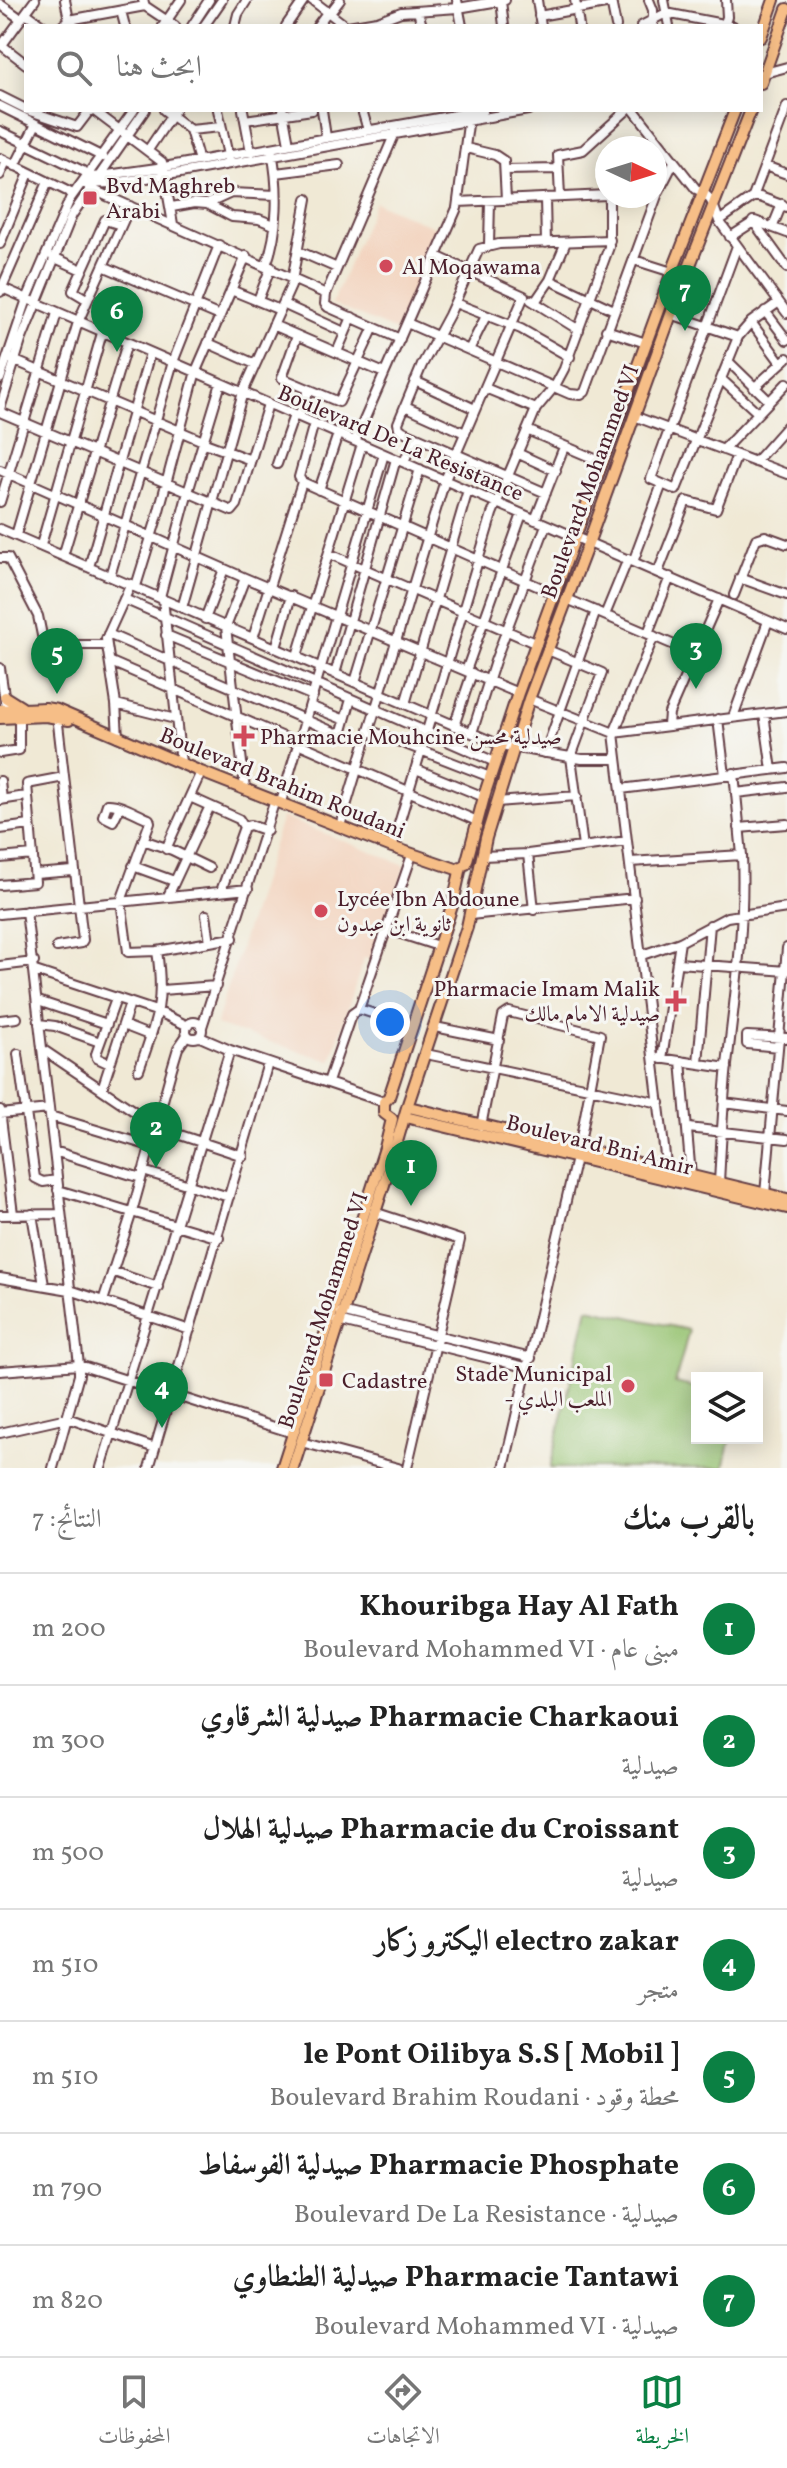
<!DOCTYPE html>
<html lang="ar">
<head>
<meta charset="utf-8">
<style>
	body { margin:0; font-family:Vollkorn,Amiri,serif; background:#f2f2f2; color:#222; direction:rtl }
	.controls { position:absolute; right:24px; bottom:24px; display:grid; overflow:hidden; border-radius:0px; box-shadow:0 4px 20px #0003 }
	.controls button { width:72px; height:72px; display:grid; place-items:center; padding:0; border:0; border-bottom:2px solid #e0e0e0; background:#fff; color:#222; font:40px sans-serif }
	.compass { position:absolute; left:595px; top:136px; width:72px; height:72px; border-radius:50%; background:#fff; box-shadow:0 4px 20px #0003; rotate:94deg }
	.you { position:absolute; left:390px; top:1022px; width:28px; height:28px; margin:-20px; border:6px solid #fff; border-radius:50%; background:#1a73e8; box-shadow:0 0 0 12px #1a73e833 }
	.badge { display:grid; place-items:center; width:52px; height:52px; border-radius:50%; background:#0b8043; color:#fff; font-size:26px; font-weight:700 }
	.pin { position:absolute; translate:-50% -66px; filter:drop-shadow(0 2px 4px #0008) }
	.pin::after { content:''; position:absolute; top:42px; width:28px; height:24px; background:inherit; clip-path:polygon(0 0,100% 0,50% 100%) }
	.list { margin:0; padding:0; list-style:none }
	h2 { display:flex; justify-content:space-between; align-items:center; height:104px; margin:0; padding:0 32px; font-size:34px }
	h2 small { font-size:26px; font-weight:400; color:#767676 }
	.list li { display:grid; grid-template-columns:52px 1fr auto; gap:24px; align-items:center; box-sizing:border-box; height:112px; padding:0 32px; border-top:2px solid #e0e0e0 }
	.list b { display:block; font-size:30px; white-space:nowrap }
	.list p { margin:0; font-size:26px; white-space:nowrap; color:#767676 }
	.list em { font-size:26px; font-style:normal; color:#767676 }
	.icon { flex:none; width:44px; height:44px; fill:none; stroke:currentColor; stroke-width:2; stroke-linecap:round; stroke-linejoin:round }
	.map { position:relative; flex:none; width:787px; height:1468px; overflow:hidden; direction:ltr }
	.search { position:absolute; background:#fff; box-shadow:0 4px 20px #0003; left:24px; right:24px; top:24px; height:88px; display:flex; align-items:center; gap:20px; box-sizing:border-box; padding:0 28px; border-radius:0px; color:#767676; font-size:30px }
	.sheet { height:888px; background:#fff }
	nav { display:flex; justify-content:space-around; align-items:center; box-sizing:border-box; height:112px; border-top:2px solid #e0e0e0; background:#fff; font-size:22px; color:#767676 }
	nav a { display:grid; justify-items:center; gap:4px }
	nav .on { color:#0b8043 }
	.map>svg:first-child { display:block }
	.built { fill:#f3d4bf }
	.green { fill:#95c270; stroke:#70704e; stroke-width:2 }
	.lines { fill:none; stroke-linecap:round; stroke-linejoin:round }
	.minor-casing { stroke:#633d44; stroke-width:12 }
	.major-casing { stroke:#633d44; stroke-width:14 }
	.minor { stroke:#fff; stroke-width:8 }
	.major { stroke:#f6be87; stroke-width:10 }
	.poi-dot { fill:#d1495b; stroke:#f6f6f2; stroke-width:3 }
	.labels { text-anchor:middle; stroke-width:6; stroke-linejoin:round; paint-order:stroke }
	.poi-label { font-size:22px; fill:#4a1f2b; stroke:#f6f6f2; text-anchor:start }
	.street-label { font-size:22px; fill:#4a1f2b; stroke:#f6f6f2 }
</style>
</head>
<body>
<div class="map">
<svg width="787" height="1468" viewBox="0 0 787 1468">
	<rect width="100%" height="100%" fill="#f6f6f2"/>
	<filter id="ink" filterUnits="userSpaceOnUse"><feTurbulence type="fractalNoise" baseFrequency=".0125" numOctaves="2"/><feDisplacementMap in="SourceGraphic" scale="16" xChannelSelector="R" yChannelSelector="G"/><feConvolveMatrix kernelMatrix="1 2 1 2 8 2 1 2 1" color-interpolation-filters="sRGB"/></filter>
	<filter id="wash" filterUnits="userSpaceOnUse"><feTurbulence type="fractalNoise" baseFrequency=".006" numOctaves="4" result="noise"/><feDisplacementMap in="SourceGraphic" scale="32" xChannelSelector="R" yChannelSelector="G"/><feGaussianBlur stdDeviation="1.8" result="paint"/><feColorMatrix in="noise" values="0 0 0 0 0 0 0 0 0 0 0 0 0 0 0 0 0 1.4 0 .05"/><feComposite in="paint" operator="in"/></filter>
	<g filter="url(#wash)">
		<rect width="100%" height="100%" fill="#f0e9d5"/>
		<path class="built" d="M375,202L439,229L396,331L332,304Z
			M282,817L405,865L373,960L364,958L331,1061L216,1025Z"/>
		<path class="green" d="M588,1308L689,1330L675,1383L697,1388V1438H731L724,1468H550Z"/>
	</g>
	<g filter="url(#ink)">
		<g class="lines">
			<g class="minor-casing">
				<path id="minor" d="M143,0L145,6L175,26
					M312,0L346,26
					M457,0L462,26
					M537,0L541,26
					M575,0L579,26
					M649,0L653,10V26
					M664,0L669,26
					M501,1L504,26
					M611,1L616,26
					M0,4L21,19
					M121,11L125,26
					M418,11L422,26
					M26,13L44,26
					M330,13L340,0
					M539,16L611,3
					M69,20L145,6
					M62,26L69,20L65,0
					M163,26L181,0
					M192,26L209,0
					M204,26L222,0
					M235,26L238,14L247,0
					M286,26L304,0
					M317,26L328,11
					M348,26L377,21L401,12L458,8L505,0
					M641,26L666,13L733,26
					M724,26L727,17L726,0
					M0,44L26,64
					M2,45L35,0
					M761,74L787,67
					M0,96L26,109
					M0,106L103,157
					M27,110L77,127L90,110
					M93,110L162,162L173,224
					M164,110L190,130L199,161
					M218,110L229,160
					M243,110L251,152
					M322,110L326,137
					M362,110L368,130
					M634,110L696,189C712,195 714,207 719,221L787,313
					M283,111L289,144
					M245,120L312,110
					M190,130L221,127
					M0,131L89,174
					M466,148L495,155L504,161L506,200
					M148,150L175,110
					M0,158L73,194
					M15,166L36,124
					M765,166L787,174
					M506,170L558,169
					M276,173L339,165
					M0,175L6,161
					M86,178L164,167L483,110
					M82,184L113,183L180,173L528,110
					M89,188L326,294L395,133
					M560,197L558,155L583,150L627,110
					M753,197L787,106
					M545,199L546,243
					M458,202L607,195
					M207,204L231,193L276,195
					M172,207L194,203L207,204L232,217L259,219L274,225
					M719,221L753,197H760L787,207
					M753,221L787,268
					M773,226L782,204
					M730,237L755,221L787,233
					M0,244L29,173
					M489,245L490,201
					M737,246L651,479L676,490L738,337L751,322L779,302
					M298,251L337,268
					M53,257L82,270
					M634,260L672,272
					M266,265C279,232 279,187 272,152
					M103,266L220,316
					M550,280L614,310
					M0,287L787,629
					M231,290L280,310
					M0,292L48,182
					M326,294L325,304L328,307L400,339
					M88,300L73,291L105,220L121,225
					M258,300L271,267
					M531,300L579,330
					M535,302L550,280L566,242
					M455,303L521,329L570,357
					M283,304L344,332
					M765,311L787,340
					M671,314L738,337
					M751,322L781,363
					M407,323L570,394L581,395L585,392L658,193L674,162
					M273,325L384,373
					M606,330L646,343
					M297,336L282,378L339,402L374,327
					M208,343L255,364
					M469,350L486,316
					M337,352L352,317
					M11,359L203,441
					M729,362L768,400
					M0,379L27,299L70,199L134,110
					M721,379L757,412
					M415,381L475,409
					M485,388L536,409
					M754,388L787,358
					M405,406L465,433
					M0,409L21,341L72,215L145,110
					M0,412L232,511L237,505L268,404
					M634,416L787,474
					M299,417L309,390
					M527,430L602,462
					M355,441L457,208L469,117
					M202,442L251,460
					M723,450L787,383
					M517,453L556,471
					M404,462L415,436
					M755,462L787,426
					M277,464L294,415
					M0,470L245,578L518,693
					M302,482L555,594
					M319,490L338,434
					M546,493L403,431L399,428L398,423L422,365L449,315L479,249L499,244L610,240
					M0,502L57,313
					M535,520L564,447
					M0,529L500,745L582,759H617
					M16,535L78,322L130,206
					M41,545L102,333
					M330,554L537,644
					M63,556L127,343
					M0,558H8L38,616L44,645H106
					M633,562L662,484
					M89,567L150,353
					M658,572L686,501L716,509L737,455
					M110,576L173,362L219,245
					M740,578L787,595
					M136,586L157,518L196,371L246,256
					M734,595L756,539L765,536L787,544
					M160,597L188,492L221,383
					M124,599L495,762
					M163,599L181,763
					M567,599L695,654
					M182,608L243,392L291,286L307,199
					M605,615L628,559
					M205,619L224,569
					M648,633L670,577
					M108,634L336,733L342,731L351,699
					M166,635L313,696
					M654,636L614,733L667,1172
					M253,638L302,482L299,477L314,423
					M276,648L291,596
					M548,650L602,673L571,757L583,847
					M297,656L362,444
					M111,662L477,821
					M0,668L7,715
					M466,671L522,514
					M335,674L396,459
					M355,682L420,469
					M529,699L614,733L787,711
					M116,704L175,719
					M405,704L468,490
					M310,706L345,720
					M764,714L772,770
					M733,717L768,621
					M718,719L725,775
					M668,725L669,713L719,599
					M454,726L472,673
					M369,730L490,777
					M472,733L495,661L546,525
					M118,737L116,704L106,639L131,584
					M0,753L19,750V717
					M545,753L596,611
					M416,769L484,797
					M0,781L2,800
					M245,788L226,627L245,578
					M621,789L787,768
					M736,793L787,787
					M190,797L239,819L244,827
					M0,800L26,796
					M281,802L384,454
					M497,802L577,796
					M120,807L113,821L103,816L107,804C120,803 136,814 149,819L150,822L121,901L128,952L157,951C165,1004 156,1021 139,1070
					M340,826L445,480L524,296L436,256
					M739,828L787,824
					M0,829L30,825
					M143,840L172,850L209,868
					M392,847L492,514L536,409L555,386L564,369L609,247V196
					M166,849L201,772
					M528,854L534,910
					M482,856L528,854L627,841
					M0,858L33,855
					M630,862L742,855L734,773
					M133,866L174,881
					M35,874L73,871
					M0,885L35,882L27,784L64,777
					M221,891L244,827L250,825L267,831
					M168,896L210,806
					M26,911L79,1365L293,1433
					M0,914L248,889
					M206,915L210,942
					M470,915L635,898
					M386,929L438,946
					M57,947L81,943L83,940L57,715
					M157,951L233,938
					M642,955L680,942L727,917L787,908
					M678,963L787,971
					M0,966L34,962
					M35,971L159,1012L188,1026
					M161,990L216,986
					M38,1001L107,1024
					M359,1009L412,1026
					M0,1020L17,1018
					M186 1030a8 8 0 1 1 16 0a8 8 0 1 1-16 0Z
					M39,1024L55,1026L100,1042
					M123,1025L151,1036
					M202,1027L275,800
					M435,1027L499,1040
					M200,1037L230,1050L384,1102
					M778,1047L747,1044V1036L787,1038
					M42,1049L159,1128L243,1156
					M18,1054L35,1178L43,1182L57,1180
					M426,1054L660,1103
					M659,1058L727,1068
					M662,1059L680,942
					M681,1061L691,1176
					M698,1063L710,925
					M110,1064L97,1058L96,1054L116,999
					M328,1082L349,1021L352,1014L359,1009L412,855
					M102,1089L130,1003
					M724,1103L787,1111
					M0,1110L13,1214
					M0,1114L49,1109
					M50,1116L150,1146
					M481,1126L503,1016L509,1012L600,1035L579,1148
					M688,1128L787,1139
					M54,1151L141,1178
					M143,1171L229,1197
					M719,1183C721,1144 723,1104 727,1065C735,996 745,925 742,855
					M58,1190L219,1238
					M765,1194L787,948
					M374,1212L460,1240L407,1468
					M32,1214L44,1285
					M0,1215L61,1214
					M114,1272L158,1287
					M0,1278L70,1290L190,1330
					M103,1301L132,1212L172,1068L178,1048L187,1035
					M341,1312L531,1358
					M338,1321L529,1368
					M0,1371L79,1365V1375L53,1468
					M0,1433L67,1418L155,1448
					M301,1442L398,1468
					M101,1468L230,1050
					M149,1468L268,1063
					M504,1468L576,1158"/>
			</g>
			<g class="major-casing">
				<path id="major" d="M761,37L774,0
					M761,83L787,9
					M5,697L21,707
					M0,710L45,708L57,710L201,772L392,847L459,870
					M0,718L46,716L69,720
					M466,864L485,793L518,693L672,272L735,110
					M409,1107L787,1199
					M405,1117L787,1208
					M392,1119L384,1113V1102L389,1097L453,903L461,867
					M282,1468L385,1148L392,1119
					M293,1468L389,1169L408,1104L467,927L486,838L529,699L588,544L677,298L751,110"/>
			</g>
			<use href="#minor" class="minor"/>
			<use href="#major" class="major"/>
		</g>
	</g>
	<g class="poi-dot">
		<rect x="82" y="190" width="16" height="16" rx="4"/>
		<circle cx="386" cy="266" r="8"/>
		<path d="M240 724h8v8h8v8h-8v8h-8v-8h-8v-8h8z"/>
		<circle cx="321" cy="911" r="8"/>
		<path d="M672 989h8v8h8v8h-8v8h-8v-8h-8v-8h8z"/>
		<rect x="318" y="1372" width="16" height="16" rx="4"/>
		<circle cx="628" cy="1386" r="8"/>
	</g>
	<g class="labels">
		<g class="poi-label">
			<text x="106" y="193">Bvd Maghreb<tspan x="106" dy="25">Arabi</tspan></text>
			<text x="402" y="274">Al Moqawama</text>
			<text x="260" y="744">Pharmacie Mouhcine صيدلية محسن</text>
			<text x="337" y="906">Lycée Ibn Abdoune<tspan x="337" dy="25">ثانوية ابن عبدون</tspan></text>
			<text x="660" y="996" text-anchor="end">Pharmacie Imam Malik<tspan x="660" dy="25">صيدلية الامام مالك</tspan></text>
			<text x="612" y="1381" text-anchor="end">Stade Municipal<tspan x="612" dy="25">- الملعب البلدي</tspan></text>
			<text x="342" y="1388">Cadastre</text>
		</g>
		<g class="street-label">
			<text transform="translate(401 442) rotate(23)" y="8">Boulevard De La Resistance</text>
			<text transform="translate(589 481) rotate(-70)" y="8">Boulevard Mohammed VI</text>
			<text transform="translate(283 782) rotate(22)" y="8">Boulevard Brahim Roudani</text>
			<text transform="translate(600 1144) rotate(14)" y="8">Boulevard Bni Amir</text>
			<text transform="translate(322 1310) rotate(-72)" y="8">Boulevard Mohammed VI</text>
		</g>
	</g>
</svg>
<div class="controls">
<button><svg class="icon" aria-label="layers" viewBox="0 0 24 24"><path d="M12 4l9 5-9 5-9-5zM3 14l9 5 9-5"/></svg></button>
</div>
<svg class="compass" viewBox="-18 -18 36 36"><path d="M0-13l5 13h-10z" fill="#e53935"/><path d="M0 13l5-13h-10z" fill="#767676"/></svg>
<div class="you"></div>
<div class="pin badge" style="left:411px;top:1206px">1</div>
<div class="pin badge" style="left:156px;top:1168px">2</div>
<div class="pin badge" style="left:696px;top:689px">3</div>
<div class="pin badge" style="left:162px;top:1428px">4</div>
<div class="pin badge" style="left:57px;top:694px">5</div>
<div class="pin badge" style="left:117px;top:352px">6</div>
<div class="pin badge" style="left:685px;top:331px">7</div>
<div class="search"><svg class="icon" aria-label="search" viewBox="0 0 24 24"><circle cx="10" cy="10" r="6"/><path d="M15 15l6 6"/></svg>ابحث هنا</div>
</div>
<section class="sheet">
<h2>بالقرب منك<small>النتائج: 7</small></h2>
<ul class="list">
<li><span class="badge">1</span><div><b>Khouribga Hay Al Fath</b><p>مبنى عام · Boulevard Mohammed VI</p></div><em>200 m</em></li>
<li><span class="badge">2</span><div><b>Pharmacie Charkaoui صيدلية الشرقاوي</b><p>صيدلية</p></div><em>300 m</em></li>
<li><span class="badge">3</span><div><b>Pharmacie du Croissant صيدلية الهلال</b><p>صيدلية</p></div><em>500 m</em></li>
<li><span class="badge">4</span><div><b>electro zakar اليكترو زكار</b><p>متجر</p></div><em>510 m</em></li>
<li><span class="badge">5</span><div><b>le Pont Oilibya S.S [ Mobil ]</b><p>محطة وقود · Boulevard Brahim Roudani</p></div><em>510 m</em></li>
<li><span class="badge">6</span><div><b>Pharmacie Phosphate صيدلية الفوسفاط</b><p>صيدلية · Boulevard De La Resistance</p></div><em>790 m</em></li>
<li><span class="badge">7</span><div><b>Pharmacie Tantawi صيدلية الطنطاوي</b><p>صيدلية · Boulevard Mohammed VI</p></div><em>820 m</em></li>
</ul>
</section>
<nav>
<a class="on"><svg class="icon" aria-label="map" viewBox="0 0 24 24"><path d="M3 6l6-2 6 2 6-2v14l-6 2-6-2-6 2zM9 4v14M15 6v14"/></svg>الخريطة</a>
<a><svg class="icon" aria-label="directions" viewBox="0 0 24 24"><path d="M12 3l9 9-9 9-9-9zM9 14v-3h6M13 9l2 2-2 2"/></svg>الاتجاهات</a>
<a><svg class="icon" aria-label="saved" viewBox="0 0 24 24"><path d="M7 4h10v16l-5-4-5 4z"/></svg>المحفوظات</a>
</nav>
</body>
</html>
